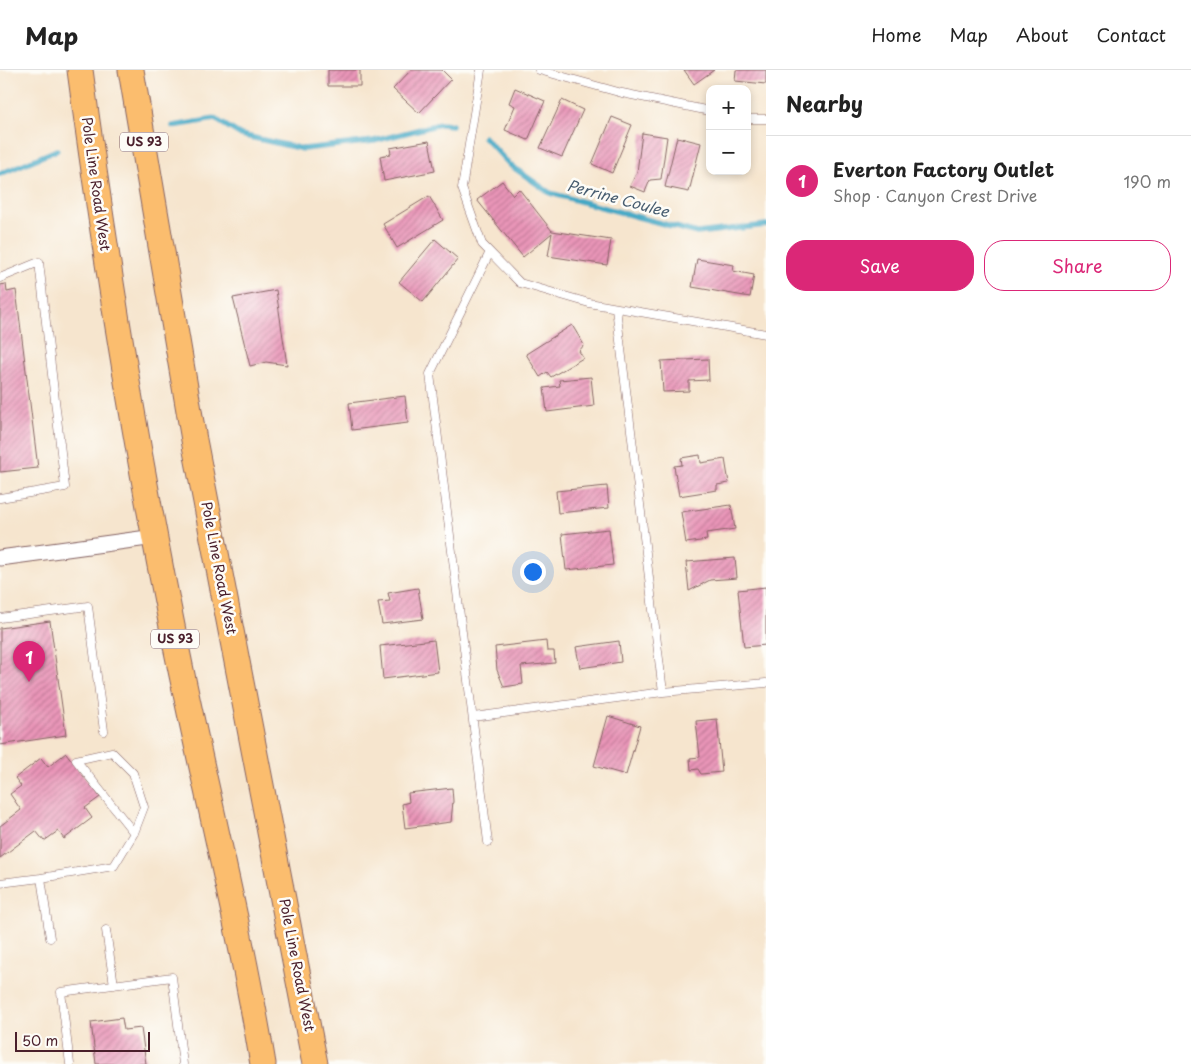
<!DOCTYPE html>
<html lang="en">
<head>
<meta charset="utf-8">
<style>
	body { margin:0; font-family:"Playpen Sans",sans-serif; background:#f2f2f2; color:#222 }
	.controls { position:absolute; right:15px; top:15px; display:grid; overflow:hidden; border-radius:10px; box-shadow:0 2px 8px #0003 }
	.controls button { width:45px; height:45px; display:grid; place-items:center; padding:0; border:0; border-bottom:1px solid #e0e0e0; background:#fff; color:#222; font:25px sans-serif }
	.scale { position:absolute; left:15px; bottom:12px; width:135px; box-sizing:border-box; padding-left:5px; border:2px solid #4a1f2b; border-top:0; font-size:14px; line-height:18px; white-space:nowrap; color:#4a1f2b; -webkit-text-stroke:4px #fdfcf7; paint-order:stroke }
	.you { position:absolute; left:532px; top:501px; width:18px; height:18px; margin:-12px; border:4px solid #fff; border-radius:50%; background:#1a73e8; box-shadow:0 0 0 8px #1a73e833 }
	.badge { display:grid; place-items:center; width:32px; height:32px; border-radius:50%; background:#db2777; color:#fff; font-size:16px; font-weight:700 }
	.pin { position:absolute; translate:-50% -41px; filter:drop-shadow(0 1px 2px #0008) }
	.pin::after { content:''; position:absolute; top:26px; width:18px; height:15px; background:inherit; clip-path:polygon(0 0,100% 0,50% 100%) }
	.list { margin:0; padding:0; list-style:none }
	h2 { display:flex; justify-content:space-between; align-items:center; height:65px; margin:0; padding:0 20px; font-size:21px }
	h2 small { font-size:16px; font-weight:400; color:#767676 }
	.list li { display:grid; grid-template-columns:32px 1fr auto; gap:15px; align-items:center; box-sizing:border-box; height:90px; padding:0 20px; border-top:1px solid #e0e0e0 }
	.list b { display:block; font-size:19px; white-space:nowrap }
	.list p { margin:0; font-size:16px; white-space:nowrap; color:#767676 }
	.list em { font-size:16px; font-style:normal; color:#767676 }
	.actions { display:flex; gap:10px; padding:15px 20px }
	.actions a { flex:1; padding:11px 0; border:1px solid #db2777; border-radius:20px; text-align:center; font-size:18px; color:#db2777 }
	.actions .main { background:#db2777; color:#fff }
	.map { position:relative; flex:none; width:766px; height:994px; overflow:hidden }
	header { display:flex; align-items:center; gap:30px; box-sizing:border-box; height:70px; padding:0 25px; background:#fff; border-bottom:1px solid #e0e0e0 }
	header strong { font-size:24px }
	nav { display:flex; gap:28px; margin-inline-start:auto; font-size:18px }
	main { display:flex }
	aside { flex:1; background:#fff }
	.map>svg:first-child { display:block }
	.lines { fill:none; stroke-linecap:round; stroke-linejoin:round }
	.stream { stroke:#45a8c5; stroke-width:5.5 }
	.building { fill:url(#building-hatch) }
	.service-casing { stroke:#866464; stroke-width:9 }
	.minor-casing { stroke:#866464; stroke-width:17 }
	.trunk-casing { stroke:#866464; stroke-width:27 }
	.service { stroke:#fff; stroke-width:8 }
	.minor { stroke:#fff; stroke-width:15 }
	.trunk { stroke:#fbbd6e; stroke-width:25 }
	.labels { text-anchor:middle; stroke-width:5; stroke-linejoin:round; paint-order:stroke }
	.shield { fill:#fdfcf7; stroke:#806168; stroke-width:1 }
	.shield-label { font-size:12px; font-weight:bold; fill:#4a1f2b }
	.street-label { font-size:14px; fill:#4a1f2b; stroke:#fdfcf7 }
	.water-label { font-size:15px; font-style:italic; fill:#485d70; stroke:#fdfcf7 }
</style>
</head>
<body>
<header>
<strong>Map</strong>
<nav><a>Home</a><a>Map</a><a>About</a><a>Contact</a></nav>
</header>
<main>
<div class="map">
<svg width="766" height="994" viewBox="0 0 766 994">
	<defs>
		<pattern id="building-hatch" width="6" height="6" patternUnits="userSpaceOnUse" patternTransform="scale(1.25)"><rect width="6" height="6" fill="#e995b8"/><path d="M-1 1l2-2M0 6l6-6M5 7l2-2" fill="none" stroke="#bf7996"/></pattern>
	</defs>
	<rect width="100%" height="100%" fill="#fdfcf7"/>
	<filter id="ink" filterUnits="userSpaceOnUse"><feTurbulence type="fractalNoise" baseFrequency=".02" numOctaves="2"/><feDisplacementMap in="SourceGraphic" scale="10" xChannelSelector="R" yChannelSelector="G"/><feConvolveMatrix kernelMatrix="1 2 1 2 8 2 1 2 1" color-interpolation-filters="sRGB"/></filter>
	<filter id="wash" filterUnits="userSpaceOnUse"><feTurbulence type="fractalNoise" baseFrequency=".0096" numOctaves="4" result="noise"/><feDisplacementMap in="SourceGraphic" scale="20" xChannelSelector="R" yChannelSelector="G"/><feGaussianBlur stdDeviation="1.12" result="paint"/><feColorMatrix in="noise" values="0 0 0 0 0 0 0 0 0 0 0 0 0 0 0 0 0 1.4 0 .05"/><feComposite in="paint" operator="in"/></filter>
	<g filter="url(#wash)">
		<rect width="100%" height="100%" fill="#f6e5ce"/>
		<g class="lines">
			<path class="stream" d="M173,56L215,49L241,65L303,79L374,71L440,54L452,55
				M484,67L510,95L550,123L697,163L766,155
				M0,104L57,80"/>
		</g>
		<g id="blocks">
			<path class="building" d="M328,0H360V16H328Z
				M411,0H442L451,9L419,43L393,19Z
				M684,0H714L694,14Z
				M736,0H766V14L735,11Z
				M515,18L545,31L528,70L505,60L515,36L509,33Z
				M562,30L583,40L562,87L540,78Z
				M612,47L632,55L612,103L592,94Z
				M642,63L667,67L661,109L650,110L645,122L630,116L637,102Z
				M677,67L701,73L689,122L665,117Z
				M429,71L435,101L384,111L380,86L391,84L390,78Z
				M502,111L513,125L519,119L552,161L611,170L607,195L548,186L552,163L523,187L477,130Z
				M429,126L443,150L397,178L383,154Z
				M435,169L458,189L423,232L399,212Z
				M697,189L734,195L733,201L754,205L750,227L692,217Z
				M6,214L7,222L16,220L38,398L0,402V215Z
				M276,220L287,295L266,292L250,296L233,228Z
				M572,255L584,275L579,281L583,288L551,307L547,302L540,307L526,284Z
				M708,289L709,310L689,311V321L663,322L661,291Z
				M591,307L594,336L547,342L544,318L560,316L559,310Z
				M405,326L408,353L352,360L349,333Z
				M700,385L701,393L725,389L729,413L717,415V420L679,426L674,396L682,395L681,388Z
				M607,416L609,438L558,443L556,421Z
				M731,435L735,459L706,463L707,470L686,473L681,442Z
				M609,459L613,495L566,500L562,464Z
				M735,488L737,508L710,510L689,521L686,492Z
				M766,517V575L744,577L738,520Z
				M418,518L423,549L382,554L378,532L390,531L388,523Z
				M50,551L66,665L0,675V558Z
				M434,570L438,602L383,609L380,576Z
				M546,571L547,581H554L555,593L521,596L523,614L504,617L497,600L495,577Z
				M619,571L621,592L580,598L576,577Z
				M608,646L640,656L626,705L594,696Z
				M717,649L722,702L701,704L698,699L691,700L690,688L700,687L696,651Z
				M66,683L100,727L85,738L92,748L64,769L58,761L44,771L36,761L0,788V756L21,740L10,724L21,716L15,708L41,688L48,697Z
				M452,718L453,731L451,752L405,758L402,734L409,732L408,723Z
				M122,948L124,960L141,958L146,994H96L91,952Z"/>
		</g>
	</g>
	<g filter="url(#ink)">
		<use href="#blocks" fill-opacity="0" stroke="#866464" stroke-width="1"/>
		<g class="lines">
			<g class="service-casing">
				<path id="service" d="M481,0L462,118L482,174L520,213L589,233L766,264
					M539,0L622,23L710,41
					M747,49H766
					M0,208L39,192L65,417L0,428
					M616,238L663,622
					M0,548L88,536L104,661
					M473,647L663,622L766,613
					M488,772L430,304L490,182
					M41,808L114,796L134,763L144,737L133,703L112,682L76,690L134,763
					M0,813L41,808L50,868
					M106,860L114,915
					M70,994L61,922L172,907L183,994"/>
			</g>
			<g class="minor-casing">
				<path id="minor" d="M0,488L155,467"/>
			</g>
			<g class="trunk-casing">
				<path id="trunk" d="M80,0C106,193 137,385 176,576C204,715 240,854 263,994
					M131,0L194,370L315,994"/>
			</g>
			<use href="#service" class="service"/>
			<use href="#minor" class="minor"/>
			<use href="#trunk" class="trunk"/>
		</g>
	</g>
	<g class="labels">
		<g class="shield">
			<rect x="120" y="62.5" width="48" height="19" rx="4"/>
			<rect x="151" y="559.5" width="48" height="19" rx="4"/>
		</g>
		<g class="shield-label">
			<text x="144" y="76">US 93</text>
			<text x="175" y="573">US 93</text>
		</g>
		<g class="street-label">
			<text transform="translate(96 114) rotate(82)" y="5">Pole Line Road West</text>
			<text transform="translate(219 498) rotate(79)" y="5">Pole Line Road West</text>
			<text transform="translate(297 895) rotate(79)" y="5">Pole Line Road West</text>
		</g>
		<g class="water-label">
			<text transform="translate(618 129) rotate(15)" y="5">Perrine Coulee</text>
		</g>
	</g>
</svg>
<div class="controls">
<button>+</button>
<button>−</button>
</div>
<div class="scale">50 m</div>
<div class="you"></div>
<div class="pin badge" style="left:29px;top:612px">1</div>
</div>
<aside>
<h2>Nearby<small></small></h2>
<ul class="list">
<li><span class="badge">1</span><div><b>Everton Factory Outlet</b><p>Shop · Canyon Crest Drive</p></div><em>190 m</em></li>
</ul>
<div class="actions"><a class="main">Save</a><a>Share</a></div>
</aside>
</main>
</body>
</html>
